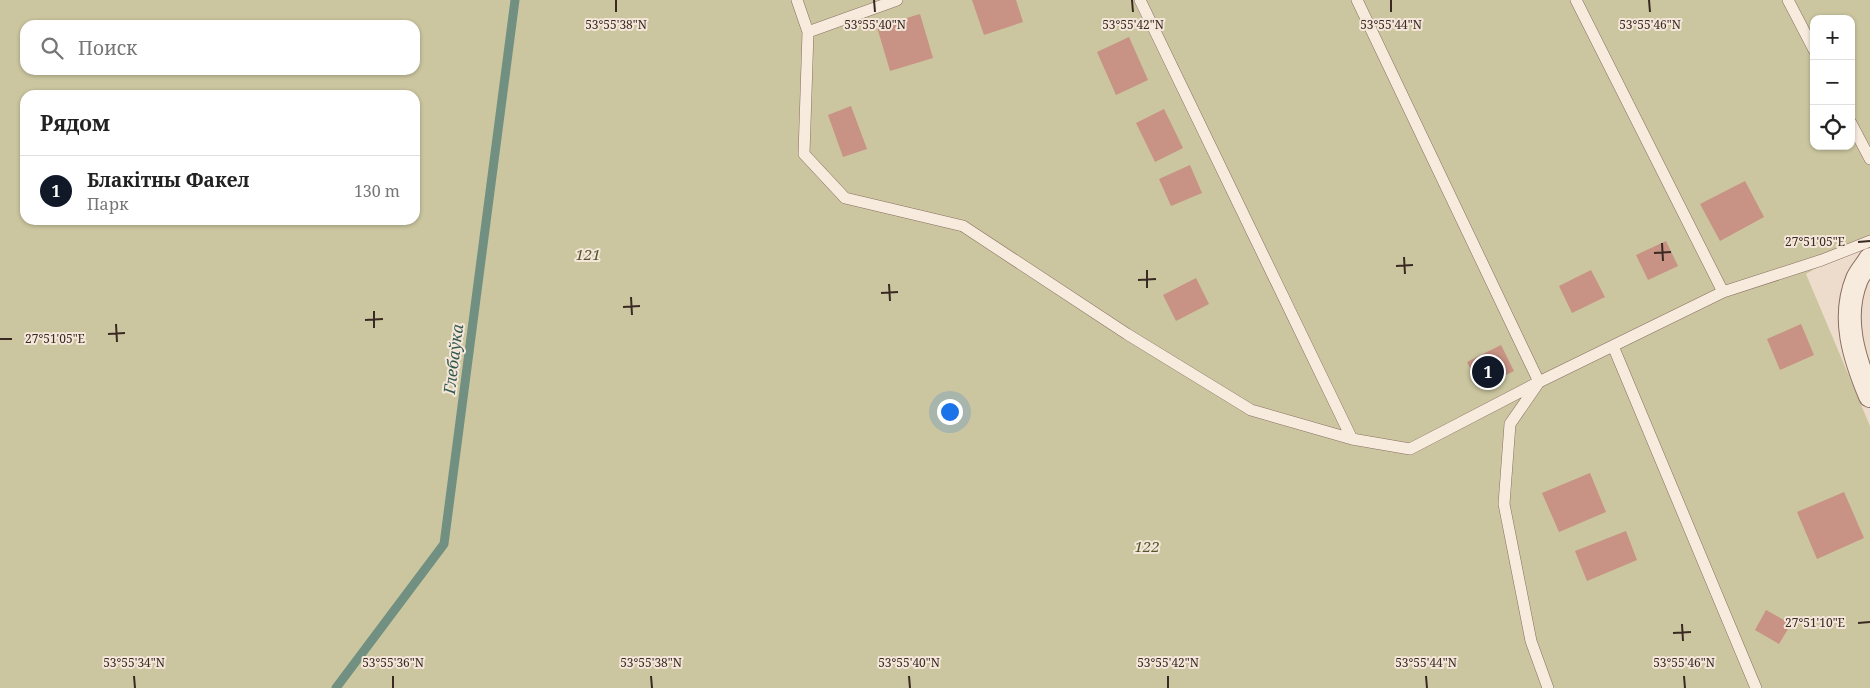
<!DOCTYPE html>
<html lang="ru">
<head>
<meta charset="utf-8">
<style>
	body { margin:0; font-family:"Noto Serif",serif; background:#f6f6f6; color:#222 }
	.controls { position:absolute; right:15px; top:15px; display:grid; overflow:hidden; border-radius:10px; box-shadow:0 1px 4px #0004 }
	.controls button { width:45px; height:45px; display:grid; place-items:center; padding:0; border:0; border-bottom:1px solid #e0e0e0; background:#fff; color:#222; font:25px sans-serif }
	.you { position:absolute; left:949px; top:411px; width:18px; height:18px; margin:-12px; border:4px solid #fff; border-radius:50%; background:#1a73e8; box-shadow:0 0 0 8px #1a73e833 }
	.badge { display:grid; place-items:center; width:32px; height:32px; border-radius:50%; background:#111827; color:#fff; font-size:16px; font-weight:700 }
	.pin { position:absolute; translate:-50% -50%; border:2px solid #fff; box-shadow:0 1px 5px #0006 }
	.list { margin:0; padding:0; list-style:none }
	h2 { display:flex; justify-content:space-between; align-items:center; height:65px; margin:0; padding:0 20px; font-size:21px }
	h2 small { font-size:16px; font-weight:400; color:#767676 }
	.list li { display:grid; grid-template-columns:32px 1fr auto; gap:15px; align-items:center; box-sizing:border-box; height:70px; padding:0 20px; border-top:1px solid #e0e0e0 }
	.list b { display:block; font-size:19px; white-space:nowrap }
	.list p { margin:0; font-size:16px; white-space:nowrap; color:#767676 }
	.list em { font-size:16px; font-style:normal; color:#767676 }
	.icon { flex:none; width:28px; height:28px; fill:none; stroke:currentColor; stroke-width:2; stroke-linecap:round; stroke-linejoin:round }
	.map { position:relative; flex:none; width:1870px; height:688px; overflow:hidden }
	.search { position:absolute; background:#fff; box-shadow:0 1px 4px #0004; left:20px; top:20px; width:400px; height:55px; display:flex; align-items:center; gap:12px; box-sizing:border-box; padding:0 18px; border-radius:15px; color:#767676; font-size:19px }
	.panel { position:absolute; background:#fff; box-shadow:0 1px 4px #0004; left:20px; top:90px; width:400px; height:135px; border-radius:15px }
	.map>svg:first-child { display:block }
	.green { fill:#cbc69f; fill-rule:evenodd }
	.lines { fill:none; stroke-linecap:round; stroke-linejoin:round }
	.stream { stroke:#729082; stroke-width:9 }
	.building { fill:#c89284 }
	.lane-casing { stroke:#896d60; stroke-width:12 }
	.street-casing { stroke:#896d60; stroke-width:24 }
	.lane { stroke:#f7ebde; stroke-width:11 }
	.street { stroke:#f7ebde; stroke-width:22 }
	.ticks { fill:none; stroke:#3a2922; stroke-width:2 }
	.labels { text-anchor:middle; stroke-width:4; stroke-linejoin:round; paint-order:stroke }
	.park-label { font-size:15px; font-style:italic; fill:#54552a; stroke:#f4e7da }
	.water-label { font-size:16px; font-style:italic; fill:#33594e; stroke:#f4e7da }
	.ticks-label { font-size:12px; text-anchor:middle; fill:#3a2922; stroke:#f4e7da; stroke-width:4; stroke-linejoin:round; paint-order:stroke }
</style>
</head>
<body>
<div class="map">
<svg width="1870" height="688" viewBox="0 0 1870 688">
	<rect width="100%" height="100%" fill="#eddccb"/>
	<path class="green" d="M0,0H1870V236L1806,274L1870,426V688H0ZM1814,19H1851V146H1814ZM25,25H415V70H25ZM25,95H415V220H25Z"/>
	<g class="lines">
		<path class="stream" d="M336,688L444,544L515,0"/>
	</g>
	<path class="building" d="M972,0H1016L1023,22L984,35Z
		M920,14L933,58L890,71L877,27Z
		M1129,37L1148,80L1116,95L1097,52Z
		M851,106L867,149L843,157L828,115Z
		M1164,109L1183,148L1155,162L1136,123Z
		M1190,165L1202,193L1171,206L1159,179Z
		M1745,181L1764,217L1720,241L1700,204Z
		M1666,241L1678,266L1648,280L1636,255Z
		M1591,270L1605,297L1572,313L1559,286Z
		M1196,278L1209,304L1176,321L1163,295Z
		M1801,324L1814,355L1780,370L1767,339Z
		M1501,345L1514,371L1480,388L1467,362Z
		M1590,473L1606,512L1559,532L1542,493Z
		M1844,492L1864,538L1817,559L1797,512Z
		M1626,531L1637,560L1587,581L1575,551Z
		M1766,610L1791,624L1779,644L1755,630Z"/>
	<g class="lines">
		<g class="lane-casing">
			<path id="lane" d="M797,0L808,32L804,154L845,198L963,226L1127,334L1251,410L1352,439L1410,449L1539,382L1723,292L1822,260L1870,241
				M1140,0L1352,439
				M1357,0L1539,382L1510,424L1504,504L1531,641L1548,688
				M1576,0L1723,292
				M1788,0L1814,50
				M808,32L897,0
				M1851,123L1870,159
				M1613,346L1756,688"/>
		</g>
		<g class="street-casing">
			<path id="street" d="M1870,259C1866,266 1860,272 1857,279C1841,318 1854,358 1870,396"/>
		</g>
		<use href="#lane" class="lane"/>
		<use href="#street" class="street"/>
	</g>
	<path class="ticks" d="M616,0V12M874,0L875,12M1132,0L1133,12M1391,0V12M1649,0L1650,12M1858,242L1870,241M1662,243L1663,261M1654,253L1671,252M1404,257L1405,274M1396,266L1413,265M1147,270V288M1138,280L1156,279M889,284L890,301M881,293L898,292M631,297L632,315M623,307L640,306M374,311V328M365,320L383,319M116,324L117,342M108,334L125,333M0,339H12M1858,623L1870,622M1682,624L1683,641M1673,633L1691,632M134,676L135,688M393,676V688M651,676L652,688M909,676L910,688M1168,676V688M1426,676L1427,688M1684,676L1685,688"/>
	<g class="labels">
		<g class="park-label">
			<text x="588" y="260">121</text>
			<text x="1147" y="552">122</text>
		</g>
		<g class="water-label">
			<text transform="translate(453 359) rotate(-83)" y="6">Глебаўка</text>
		</g>
	</g>
	<g class="ticks-label">
		<text x="616" y="29">53°55'38"N</text>
		<text x="875" y="29">53°55'40"N</text>
		<text x="1133" y="29">53°55'42"N</text>
		<text x="1391" y="29">53°55'44"N</text>
		<text x="1650" y="29">53°55'46"N</text>
		<text x="1815" y="246">27°51'05"E</text>
		<text x="55" y="343">27°51'05"E</text>
		<text x="1815" y="627">27°51'10"E</text>
		<text x="134" y="667">53°55'34"N</text>
		<text x="393" y="667">53°55'36"N</text>
		<text x="651" y="667">53°55'38"N</text>
		<text x="909" y="667">53°55'40"N</text>
		<text x="1168" y="667">53°55'42"N</text>
		<text x="1426" y="667">53°55'44"N</text>
		<text x="1684" y="667">53°55'46"N</text>
	</g>
</svg>
<div class="controls">
<button>+</button>
<button>−</button>
<button><svg class="icon" aria-label="locate" viewBox="0 0 24 24"><circle cx="12" cy="12" r="6"/><path d="M12 2v4M12 18v4M2 12h4M18 12h4"/></svg></button>
</div>
<div class="you"></div>
<div class="pin badge" style="left:1488px;top:372px">1</div>
<div class="search"><svg class="icon" aria-label="search" viewBox="0 0 24 24"><circle cx="10" cy="10" r="6"/><path d="M15 15l6 6"/></svg>Поиск</div>
<section class="panel">
<h2>Рядом<small></small></h2>
<ul class="list">
<li><span class="badge">1</span><div><b>Блакітны Факел</b><p>Парк</p></div><em>130 m</em></li>
</ul>
</section>
</div>
</body>
</html>
